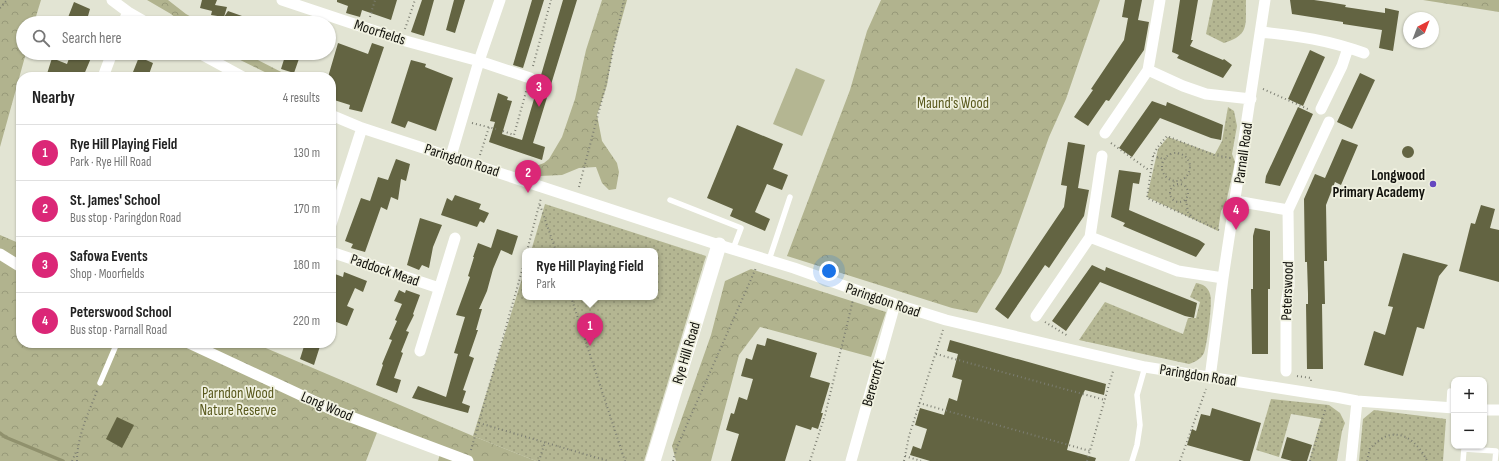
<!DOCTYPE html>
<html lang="en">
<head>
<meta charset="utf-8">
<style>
	body { margin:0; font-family:"Sofia Sans Condensed",sans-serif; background:#f2f2f2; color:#222 }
	.controls { position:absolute; right:12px; bottom:12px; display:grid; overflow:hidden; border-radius:8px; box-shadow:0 1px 3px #0004 }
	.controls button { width:36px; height:36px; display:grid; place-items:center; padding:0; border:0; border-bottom:1px solid #e0e0e0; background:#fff; color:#222; font:20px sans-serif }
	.compass { position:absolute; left:1403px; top:12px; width:36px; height:36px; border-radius:50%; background:#fff; box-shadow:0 1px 3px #0004; rotate:42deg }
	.you { position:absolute; left:829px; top:271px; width:14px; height:14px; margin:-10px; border:3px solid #fff; border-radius:50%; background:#1a73e8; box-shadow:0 0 0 6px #1a73e833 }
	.badge { display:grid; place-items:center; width:26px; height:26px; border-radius:50%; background:#db2777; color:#fff; font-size:13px; font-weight:700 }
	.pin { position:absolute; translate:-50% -33px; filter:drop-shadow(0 1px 2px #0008) }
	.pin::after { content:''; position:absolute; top:21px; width:14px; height:12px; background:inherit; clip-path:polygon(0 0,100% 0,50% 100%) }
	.popup { position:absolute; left:522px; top:248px; width:136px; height:52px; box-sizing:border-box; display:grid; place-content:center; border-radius:8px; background:#fff; filter:drop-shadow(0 1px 3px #0005); font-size:13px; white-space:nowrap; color:#767676 }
	.popup b { font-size:15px; color:#222 }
	.popup::after { content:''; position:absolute; left:50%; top:100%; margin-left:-8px; border:8px solid transparent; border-top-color:#fff }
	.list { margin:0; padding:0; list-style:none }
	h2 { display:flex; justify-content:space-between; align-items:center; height:52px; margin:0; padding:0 16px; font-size:17px }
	h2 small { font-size:13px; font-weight:400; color:#767676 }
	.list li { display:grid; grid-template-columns:26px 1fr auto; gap:12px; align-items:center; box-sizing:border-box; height:56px; padding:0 16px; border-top:1px solid #e0e0e0 }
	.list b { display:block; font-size:15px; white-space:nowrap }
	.list p { margin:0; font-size:13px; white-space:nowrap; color:#767676 }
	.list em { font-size:13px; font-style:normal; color:#767676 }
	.icon { flex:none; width:22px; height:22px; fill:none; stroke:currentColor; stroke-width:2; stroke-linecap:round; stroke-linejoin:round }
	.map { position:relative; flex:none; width:1499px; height:461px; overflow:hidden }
	.search { position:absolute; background:#fff; box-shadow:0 1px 3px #0004; left:16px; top:16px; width:320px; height:44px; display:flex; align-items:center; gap:10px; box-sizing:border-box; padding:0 14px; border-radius:22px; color:#767676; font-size:15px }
	.panel { position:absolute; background:#fff; box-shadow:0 1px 3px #0004; left:16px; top:72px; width:320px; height:276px; border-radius:16px }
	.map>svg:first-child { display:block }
	.green { fill:url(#green-dots) }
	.forest { fill:url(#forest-crowns) }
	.pitch { fill:#b4b692 }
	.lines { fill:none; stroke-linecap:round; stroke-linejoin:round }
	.stream { stroke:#90916d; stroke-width:3.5 }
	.building { fill:#636442 }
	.path { stroke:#7c7e72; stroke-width:2; stroke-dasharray:1 3; stroke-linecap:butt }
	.lane { stroke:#fff; stroke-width:5.5 }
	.street { stroke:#fff; stroke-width:11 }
	.secondary { stroke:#fff; stroke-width:15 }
	.poi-dot { fill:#6547c0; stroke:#f0f1e0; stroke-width:1.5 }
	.labels { text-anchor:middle; stroke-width:3.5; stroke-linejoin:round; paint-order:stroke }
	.street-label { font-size:15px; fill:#11110c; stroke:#f0f1e0 }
	.park-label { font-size:15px; fill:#59591d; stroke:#f0f1e0 }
	.poi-label { font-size:15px; font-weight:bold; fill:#11110c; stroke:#f0f1e0; text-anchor:end }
</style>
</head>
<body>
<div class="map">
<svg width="1499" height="461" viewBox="0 0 1499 461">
	<defs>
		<pattern id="green-dots" width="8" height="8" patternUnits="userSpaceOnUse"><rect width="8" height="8" fill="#b4b692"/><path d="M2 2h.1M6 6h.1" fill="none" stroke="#9a9b7d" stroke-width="1.8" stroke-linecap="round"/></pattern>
		<pattern id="forest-crowns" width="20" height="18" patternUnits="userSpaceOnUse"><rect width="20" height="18" fill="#b1b38e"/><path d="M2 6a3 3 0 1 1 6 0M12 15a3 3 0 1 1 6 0" fill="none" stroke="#979979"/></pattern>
	</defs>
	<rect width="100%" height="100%" fill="#e2e4d3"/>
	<path class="green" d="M1213,0H1246C1245,23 1251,35 1224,43L1206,34Z
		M1228,107L1234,111L1237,126L1232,154L1235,162L1226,203L1221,211L1218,231L1147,197L1158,149L1168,137L1215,154L1222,141Z
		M545,204L706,256L644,461H536L473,436L525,269V297H655V251H531Z
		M1196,283C1203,284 1208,287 1210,294C1213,302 1207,345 1204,353C1201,359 1195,362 1189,364L1079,340L1105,302L1183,334L1188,318H1196L1200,302L1190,297Z
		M1271,399L1329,405L1340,413L1345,423L1342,431L1337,461H1309L1321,419L1291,414L1279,457L1256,450Z
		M1374,410L1446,419L1443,461H1359L1363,419Z"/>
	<path class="forest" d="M0,0H41L34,23H23V53H26L0,147Z
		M147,0H168L186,14L202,23H182L171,14Z
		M602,0H627L613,50L607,85L597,115L602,141L617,163L619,172L616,189L609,190L602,183L596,167L579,168L562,175L540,176L527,173L521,168L524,164L536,166L544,163L549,159L562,137L575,99L586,50Z
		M881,0H1100L1066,99L1049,137L1001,273L977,313L952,308L787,256L850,90L867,31Z
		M1423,0H1499V12Z
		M226,53H244L291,77H275Z
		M0,235L21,244V343H254L473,436L536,461H438L440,454L378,430L366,461H0Z
		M751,269L886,312L871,357L760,327L739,355L711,461H676L672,446L711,335L725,281Z"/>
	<path class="pitch" d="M796,68L825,80L802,136L773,124Z"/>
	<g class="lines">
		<path class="stream" d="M0,433L5,437L63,461"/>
	</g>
	<path class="building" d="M202,0H217L215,5L227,7L224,17L211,15L212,11L200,8Z
		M337,0H397L391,20L362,10L360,17L346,13L348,6L337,2Z
		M422,0H434L424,36L411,32Z
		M454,0H465L455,33L446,30Z
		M532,0H544L523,68L513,65Z
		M563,0H577L533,143L545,147L542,160L489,142L495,122L490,121L498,93L508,97L507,100L512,101L502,134L522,140Z
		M1125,0H1142L1138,20L1149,22L1144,50L1109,101L1106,100L1088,126L1074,117L1093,90L1091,89L1124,40L1128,18L1122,17Z
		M1180,0H1198L1191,40H1193L1190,46L1223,60L1224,59L1232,65L1223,78L1177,58L1179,55L1172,52Z
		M1290,0H1314L1328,2L1346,5L1345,7L1385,13V8L1399,11L1393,51L1379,48L1382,30L1343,24V22L1292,14Z
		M74,2L90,9L86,23H75L67,20Z
		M228,11L259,22L258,23H220Z
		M338,43L368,54L372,43L384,47L362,112L349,109L350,105L331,99V77H328Z
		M1310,50L1325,57L1303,106L1288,99Z
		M71,53H88L87,56L91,58L83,77H46L52,58L67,64Z
		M286,53H301L294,73L281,69Z
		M139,57L153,63L148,77H131Z
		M411,60L426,64L425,67L453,78L436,131L408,121L405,128L391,123Z
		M1360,73L1375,80L1352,129L1337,122Z
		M1152,101L1166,106L1167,102L1223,125L1221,140L1211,138L1160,118L1132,157L1119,148Z
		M1298,107L1313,114L1280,186L1265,183L1266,176Z
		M737,125L783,144L773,169L788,175L782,190L767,184L755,212L770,219L765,231L730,216L733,209L707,198Z
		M1342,139L1358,145L1341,185L1335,182L1326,205L1327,261H1324L1325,304H1322L1323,369H1307L1306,304H1308V294L1307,262H1305L1304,199L1315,174L1325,178Z
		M1068,142L1085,145L1078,188L1089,190L1084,216L1049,268L1045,265L1008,319L995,309L1064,207L1067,186L1061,185Z
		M1402 152a6 6 0 1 1 12 0a6 6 0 1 1-12 0Z
		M396,159L410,164L406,181L401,179L398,200L391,197L387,210L381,207L365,252L351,248L353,244L345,241L361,198L370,201L378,177L388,180Z
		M1119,170L1141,173L1139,184L1133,183L1129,210L1199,240L1205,244L1196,257L1123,226L1125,223L1111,217Z
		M455,195L481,204L479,209L489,213L484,223L480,221L477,227L441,215L447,198L452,201Z
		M1481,205L1495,209L1490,228L1499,230V282L1459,271L1471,223L1475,224Z
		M420,218L442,225L433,247L429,268L422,265L419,270L407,265Z
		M1255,228L1270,231V289H1268V354H1252L1251,289H1253V236Z
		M497,229L518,236L512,255L501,250L493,269L487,291L479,309H482L476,330H478L469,356L474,358L463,390L466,391L462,403L470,406L468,413L412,398L418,386L446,397L458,354L454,353L465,317L456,315L470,277L468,276L474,257H473L478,243L491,248Z
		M1403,253L1448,265L1439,276L1424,329L1417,327L1403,376L1364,365L1374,331L1385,335L1393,307L1388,306Z
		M1092,265L1105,271L1106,267L1197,303L1194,318L1185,316L1100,282L1066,331L1052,321Z
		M344,272L367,281L363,292L355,288L347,306L354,309L347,326L331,320V284L335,274L343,277Z
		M399,290L405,293L406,290L420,295L413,314L414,315L406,331L409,332L401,352L403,353L394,378L401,380L397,393L376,385L383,365L382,364L392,340L389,339L397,321L395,320L402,304L394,301Z
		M767,338L817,353L810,377L830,383L821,413H823L818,429L812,427L811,430L796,425L785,461H731L739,434L726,430L731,413L734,414L739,397L747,400L753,379L741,376L746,358L752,360L757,344L765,346Z
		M950,340L1106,384L1104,395L1085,390L1081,398L1067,450L1096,458L1095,461H930L910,455L913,446L921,449L927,429L915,425L920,408L944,415L949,398L957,401L962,380L952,377L958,354L947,351Z
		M305,343H321L314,365L300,359Z
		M1212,408L1261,423L1250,461H1244L1187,445L1192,429L1196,431L1201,414L1210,416Z
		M117,417L134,425L122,448L106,439Z
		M1287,437L1312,445L1307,461H1292L1281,458Z"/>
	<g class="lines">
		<path class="path" d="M0,8L7,0
			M370,17L375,0
			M405,29L415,0
			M533,66L551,0
			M1263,89L1310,110
			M472,123L496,129
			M503,131L514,135L527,88
			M1111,143L1150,171
			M1162 167a14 14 0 1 1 28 0a14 14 0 1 1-28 0Z
			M480,155L489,127
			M1153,156L1164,159
			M1170 193a9 9 0 1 1 18 0a9 9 0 1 1-18 0Z
			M579,187L605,88L624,0
			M1186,200L1188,212L1192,217
			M540,205L556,251
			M1219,230L1147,198L1153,156L1157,148L1167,136L1214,155L1231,158
			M527,251L541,198
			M571,297L625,461
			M1045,322L1068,336
			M936,354L1105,400
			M1297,376L1311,378V381
			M919,403L1090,451
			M479,423L608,461
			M471,450L525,260
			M905,456L921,461
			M72,461L76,452
			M77,461C77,437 88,414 97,391
			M539,461L545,442
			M673,461L677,447L756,268
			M810,461L825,415L853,300
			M904,461L909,436L943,330
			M1087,461L1113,371
			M1180,461L1206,389
			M1310,461L1326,407
			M1367,461L1370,448C1376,443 1383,436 1391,435C1408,432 1421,448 1427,461"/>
		<path class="lane" d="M670,200L741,228L733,249
			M769,260L790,197
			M100,383L117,343
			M1449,407L1450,391
			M1132,461L1137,445L1140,425L1137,395L1145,367
			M1463,461L1464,449L1496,451L1495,461"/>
		<path class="street" d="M112,0L128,12L147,23
			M282,0L402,40L479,61L530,78
			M1160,0L1148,70L1183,86L1206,94L1251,99
			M123,23L128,12
			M1261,32C1299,36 1328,40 1364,53
			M199,53L243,77
			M103,77L112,53
			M1321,109L1342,66L1348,48
			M331,115L362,128L719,245L794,268L895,304L946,320L1145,367L1336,397L1357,401L1454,408
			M1105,133L1148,70
			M451,156L479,61L500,0
			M1236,201L1288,210
			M331,224L362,128
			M1090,237L1178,271L1223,278
			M331,252L439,288
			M0,254L21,267
			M1036,316L1090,237L1102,156
			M189,343L335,411L468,461
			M420,351L455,238
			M1286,371V304L1289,286L1288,210L1329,122
			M1210,378L1223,278L1265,0
			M1484,410H1499
			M851,461L895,304
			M1351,461L1357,401"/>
		<path class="secondary" d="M653,461L719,245"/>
	</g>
	<circle class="poi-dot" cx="1433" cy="184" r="4"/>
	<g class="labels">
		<g class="street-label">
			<text transform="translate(380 32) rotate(18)" y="5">Moorfields</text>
			<text transform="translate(1243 153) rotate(-82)" y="5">Parnall Road</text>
			<text transform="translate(462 160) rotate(18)" y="5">Paringdon Road</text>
			<text transform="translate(385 270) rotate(19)" y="5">Paddock Mead</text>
			<text transform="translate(1287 291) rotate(-88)" y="5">Peterswood</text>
			<text transform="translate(883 300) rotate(19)" y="5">Paringdon Road</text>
			<text transform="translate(686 353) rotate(-73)" y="5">Rye Hill Road</text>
			<text transform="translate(1198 375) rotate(9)" y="5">Paringdon Road</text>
			<text transform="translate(873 383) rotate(-74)" y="5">Berecroft</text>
			<text transform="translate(327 406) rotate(23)" y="5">Long Wood</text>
		</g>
		<g class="park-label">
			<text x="953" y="108">Maund's Wood</text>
			<text x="238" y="398">Parndon Wood<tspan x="238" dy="17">Nature Reserve</tspan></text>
		</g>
		<g class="poi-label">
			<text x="1425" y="180">Longwood<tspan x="1425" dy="17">Primary Academy</tspan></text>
		</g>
	</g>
</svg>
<div class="controls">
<button>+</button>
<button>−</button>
</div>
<svg class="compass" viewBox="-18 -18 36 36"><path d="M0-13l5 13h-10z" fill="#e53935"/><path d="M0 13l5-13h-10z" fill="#767676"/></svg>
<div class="you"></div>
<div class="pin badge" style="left:590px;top:346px">1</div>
<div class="popup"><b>Rye Hill Playing Field</b>Park</div>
<div class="pin badge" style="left:528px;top:193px">2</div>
<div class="pin badge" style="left:539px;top:107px">3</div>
<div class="pin badge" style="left:1236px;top:230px">4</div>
<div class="search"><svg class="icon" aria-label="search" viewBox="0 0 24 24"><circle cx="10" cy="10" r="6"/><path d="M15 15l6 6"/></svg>Search here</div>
<section class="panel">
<h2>Nearby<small>4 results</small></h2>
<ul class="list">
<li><span class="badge">1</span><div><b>Rye Hill Playing Field</b><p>Park · Rye Hill Road</p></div><em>130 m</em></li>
<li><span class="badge">2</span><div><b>St. James' School</b><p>Bus stop · Paringdon Road</p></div><em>170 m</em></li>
<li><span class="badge">3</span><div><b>Safowa Events</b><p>Shop · Moorfields</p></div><em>180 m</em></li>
<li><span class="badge">4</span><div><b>Peterswood School</b><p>Bus stop · Parnall Road</p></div><em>220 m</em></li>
</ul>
</section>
</div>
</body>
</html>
